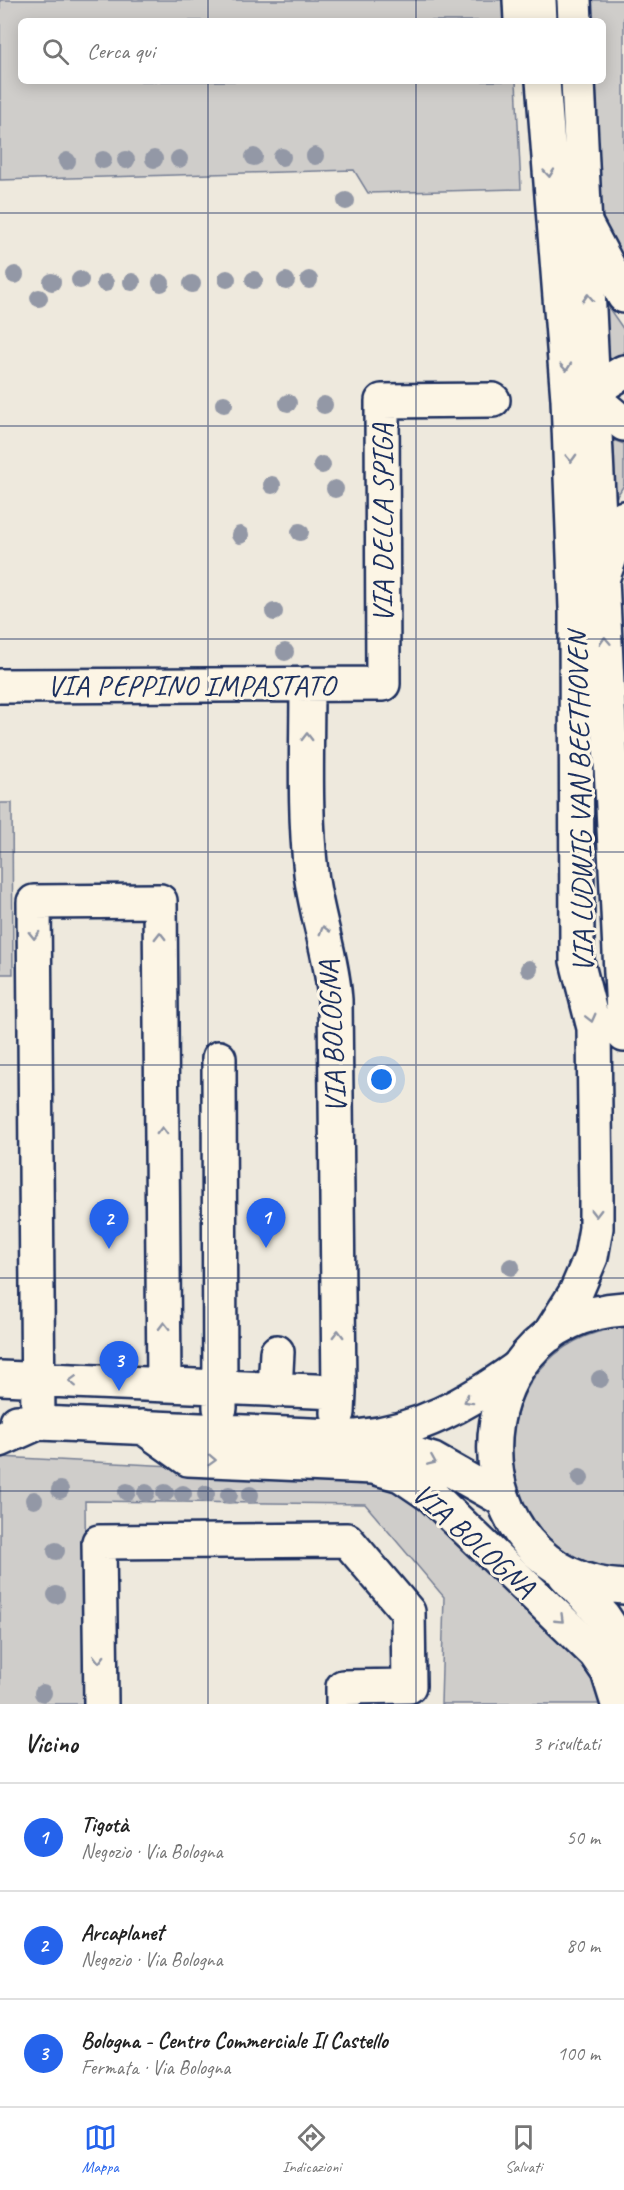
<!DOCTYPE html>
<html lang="it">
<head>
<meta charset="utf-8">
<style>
	body { margin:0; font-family:Caveat,sans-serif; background:#f2f2f2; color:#222 }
	.you { position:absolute; left:382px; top:1080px; width:21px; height:21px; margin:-15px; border:4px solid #fff; border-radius:50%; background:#1a73e8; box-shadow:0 0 0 9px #1a73e833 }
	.badge { display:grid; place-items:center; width:39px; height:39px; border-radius:50%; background:#2563eb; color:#fff; font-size:20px; font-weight:700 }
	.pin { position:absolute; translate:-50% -50px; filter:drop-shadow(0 2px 3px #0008) }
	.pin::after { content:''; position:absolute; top:32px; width:21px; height:18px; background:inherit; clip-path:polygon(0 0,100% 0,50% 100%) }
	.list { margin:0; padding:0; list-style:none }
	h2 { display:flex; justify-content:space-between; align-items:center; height:78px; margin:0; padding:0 24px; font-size:26px }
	h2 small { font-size:20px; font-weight:400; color:#767676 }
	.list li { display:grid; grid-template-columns:39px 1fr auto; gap:18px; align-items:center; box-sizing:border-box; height:108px; padding:0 24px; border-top:2px solid #e0e0e0 }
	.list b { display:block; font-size:22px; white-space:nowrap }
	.list p { margin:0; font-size:20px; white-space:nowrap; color:#767676 }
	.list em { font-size:20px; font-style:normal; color:#767676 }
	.icon { flex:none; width:33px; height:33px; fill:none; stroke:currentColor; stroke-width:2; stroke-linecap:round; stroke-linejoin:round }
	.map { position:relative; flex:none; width:624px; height:1704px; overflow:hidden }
	.search { position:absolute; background:#fff; box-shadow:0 3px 15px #0003; left:18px; right:18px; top:18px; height:66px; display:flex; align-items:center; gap:15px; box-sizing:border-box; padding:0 21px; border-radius:9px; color:#767676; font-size:22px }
	.sheet { height:402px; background:#fff }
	nav { display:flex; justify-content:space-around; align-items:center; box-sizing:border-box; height:84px; border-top:2px solid #e0e0e0; background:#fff; font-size:16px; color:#767676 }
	nav a { display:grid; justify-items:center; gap:3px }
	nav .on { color:#2563eb }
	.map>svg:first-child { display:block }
	.green { fill:#cfcdca; stroke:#757e94; stroke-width:1.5 }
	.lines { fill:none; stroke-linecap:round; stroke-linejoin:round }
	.minor-casing { stroke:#1b2f5e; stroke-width:38 }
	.major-casing { stroke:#1b2f5e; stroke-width:38 }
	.minor { stroke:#fcf5e5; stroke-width:33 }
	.major { stroke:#fcf5e5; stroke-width:33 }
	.tree { fill:#9398a6 }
	.oneway { stroke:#8c92a2 }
	.grid { fill:none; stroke:#1b2f5e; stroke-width:1.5; stroke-opacity:0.55 }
	.labels { text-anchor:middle; stroke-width:6; stroke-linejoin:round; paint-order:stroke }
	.street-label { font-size:30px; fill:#1b2f5e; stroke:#fcf5e5 }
</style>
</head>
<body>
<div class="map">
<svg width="624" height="1704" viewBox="0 0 624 1704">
	<rect width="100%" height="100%" fill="#eee9dd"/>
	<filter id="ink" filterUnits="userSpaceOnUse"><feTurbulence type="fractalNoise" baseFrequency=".0167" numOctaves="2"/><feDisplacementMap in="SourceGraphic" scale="12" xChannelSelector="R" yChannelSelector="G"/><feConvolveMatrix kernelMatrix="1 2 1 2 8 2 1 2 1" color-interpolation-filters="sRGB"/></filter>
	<g filter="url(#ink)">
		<path class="green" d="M0,0H513L514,21H21V81H516L521,189L368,193L354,170L0,180Z
			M587,0H624V278L602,227L596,194L591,81H603V21H588Z
			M606,304L624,330V359L609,364Z
			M613,440L624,444V485L614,501Z
			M0,803H12L13,974H0Z
			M624,1327V1569C479,1561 471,1344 624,1327Z
			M0,1457L366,1476L399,1492L423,1510L578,1656L592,1679L601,1704H441L444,1597L365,1504L85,1501L87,1704H0Z"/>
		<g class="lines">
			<g class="minor-casing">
				<path id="minor" d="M520,0L521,21
					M584,221L624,296
					M624,372L607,382L593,398L624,424
					M603,577L624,518
					M307,684C307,747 304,811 311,873C316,916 332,956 335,1000L339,1392
					M0,686L383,684L382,401L493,400
					M219,1058L220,1408
					M0,1378L339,1392L338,1413
					M275,1390L277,1352
					M17,1422L357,1437C418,1432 468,1403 517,1368
					M143,1427L188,1459L373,1467L401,1475L432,1496L595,1653L608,1672L618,1704
					M0,1440L38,1423L34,902L160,901L164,1385
					M367,1440L433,1460L502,1499
					M101,1704L99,1542L347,1540L408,1612L409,1686L343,1687V1704"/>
			</g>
			<g class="major-casing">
				<path id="major" d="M539,0L540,21
					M574,0L575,21
					M543,81L568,399L576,608L577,961L594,1028L596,1198V1228L591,1257L576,1292L549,1335
					M578,81L624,1035
					M624,1309C451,1319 452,1578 624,1587
					M565,1575L603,1616L624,1647"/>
			</g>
			<use href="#minor" class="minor"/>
			<use href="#major" class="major"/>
		</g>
		<g class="tree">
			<circle cx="315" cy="156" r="9"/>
			<circle cx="254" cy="157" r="9"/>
			<circle cx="282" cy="157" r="9"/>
			<circle cx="154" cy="159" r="9"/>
			<circle cx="179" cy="159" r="9"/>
			<circle cx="103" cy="160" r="9"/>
			<circle cx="126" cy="160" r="9"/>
			<circle cx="67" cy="161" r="9"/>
			<circle cx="346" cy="201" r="9"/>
			<circle cx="15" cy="275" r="9"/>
			<circle cx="227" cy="279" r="9"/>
			<circle cx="80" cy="280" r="9"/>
			<circle cx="254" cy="280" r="9"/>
			<circle cx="309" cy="280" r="9"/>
			<circle cx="286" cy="281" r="9"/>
			<circle cx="52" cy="282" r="9"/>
			<circle cx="132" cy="282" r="9"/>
			<circle cx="105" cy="283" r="9"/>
			<circle cx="161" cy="283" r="9"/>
			<circle cx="192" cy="284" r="9"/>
			<circle cx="39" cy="298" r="9"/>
			<circle cx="288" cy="403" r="9"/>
			<circle cx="224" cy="404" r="9"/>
			<circle cx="324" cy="405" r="9"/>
			<circle cx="322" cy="465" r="9"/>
			<circle cx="272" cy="485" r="9"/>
			<circle cx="335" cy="489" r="9"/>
			<circle cx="300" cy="532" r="9"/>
			<circle cx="240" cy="535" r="9"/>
			<circle cx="274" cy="612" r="9"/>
			<circle cx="285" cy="652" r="9"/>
			<circle cx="529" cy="969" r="9"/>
			<circle cx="511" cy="1267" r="9"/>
			<circle cx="600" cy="1379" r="9"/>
			<circle cx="580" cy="1478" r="9"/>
			<circle cx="60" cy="1490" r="9"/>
			<circle cx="127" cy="1492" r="9"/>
			<circle cx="146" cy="1493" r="9"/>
			<circle cx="165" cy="1493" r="9"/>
			<circle cx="183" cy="1494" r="9"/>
			<circle cx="206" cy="1494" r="9"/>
			<circle cx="229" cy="1495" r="9"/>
			<circle cx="250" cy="1495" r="9"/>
			<circle cx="34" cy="1500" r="9"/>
			<circle cx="56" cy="1551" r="9"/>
			<circle cx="56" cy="1595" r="9"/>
			<circle cx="43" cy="1693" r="9"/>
		</g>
		<defs><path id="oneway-chevron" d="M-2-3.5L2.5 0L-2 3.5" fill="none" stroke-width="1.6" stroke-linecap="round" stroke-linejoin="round" transform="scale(1.5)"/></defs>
		<g class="oneway">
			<use href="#oneway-chevron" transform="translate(549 173) rotate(85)"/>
			<use href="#oneway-chevron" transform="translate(588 298) rotate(-93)"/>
			<use href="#oneway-chevron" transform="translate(566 367) rotate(85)"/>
			<use href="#oneway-chevron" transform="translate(571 458) rotate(88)"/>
			<use href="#oneway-chevron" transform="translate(605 641) rotate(-93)"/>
			<use href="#oneway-chevron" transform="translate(307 737) rotate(-90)"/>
			<use href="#oneway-chevron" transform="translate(324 930) rotate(-105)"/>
			<use href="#oneway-chevron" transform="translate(34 935) rotate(89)"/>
			<use href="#oneway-chevron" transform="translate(160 936) rotate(-90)"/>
			<use href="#oneway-chevron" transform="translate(591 1018) rotate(76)"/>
			<use href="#oneway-chevron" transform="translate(162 1131) rotate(-90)"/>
			<use href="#oneway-chevron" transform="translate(596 1213) rotate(90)"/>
			<use href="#oneway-chevron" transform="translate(164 1326) rotate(-91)"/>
			<use href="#oneway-chevron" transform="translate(338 1334) rotate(-90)"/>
			<use href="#oneway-chevron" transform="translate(73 1381) rotate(-178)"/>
			<use href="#oneway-chevron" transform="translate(468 1400) rotate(151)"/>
			<use href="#oneway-chevron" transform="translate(212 1460) rotate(2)"/>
			<use href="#oneway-chevron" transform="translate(432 1461) rotate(23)"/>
			<use href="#oneway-chevron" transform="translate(560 1619) rotate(44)"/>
			<use href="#oneway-chevron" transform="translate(99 1659) rotate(89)"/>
		</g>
	</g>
	<path class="grid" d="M208,0V21M416,0V21M208,81V1704M416,81V1704M0,213H624M0,426H624M0,639H624M0,852H624M0,1065H624M0,1278H624M0,1491H624"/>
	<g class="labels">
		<g class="street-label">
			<text transform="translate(382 523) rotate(-90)" y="10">VIA DELLA SPIGA</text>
			<text x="191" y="695">VIA PEPPINO IMPASTATO</text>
			<text transform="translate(580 802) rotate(-91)" y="10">VIA LUDWIG VAN BEETHOVEN</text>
			<text transform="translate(332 1037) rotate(-93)" y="10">VIA BOLOGNA</text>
			<text transform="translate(474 1540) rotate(42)" y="10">VIA BOLOGNA</text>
		</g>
	</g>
</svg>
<div class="you"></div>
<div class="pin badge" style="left:266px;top:1248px">1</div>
<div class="pin badge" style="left:109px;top:1249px">2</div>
<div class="pin badge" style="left:119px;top:1391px">3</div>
<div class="search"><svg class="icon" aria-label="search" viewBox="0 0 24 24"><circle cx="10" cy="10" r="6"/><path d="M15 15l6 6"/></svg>Cerca qui</div>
</div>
<section class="sheet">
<h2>Vicino<small>3 risultati</small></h2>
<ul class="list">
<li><span class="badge">1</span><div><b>Tigotà</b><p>Negozio · Via Bologna</p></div><em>50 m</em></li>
<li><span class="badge">2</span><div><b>Arcaplanet</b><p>Negozio · Via Bologna</p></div><em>80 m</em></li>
<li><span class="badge">3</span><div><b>Bologna - Centro Commerciale Il Castello</b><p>Fermata · Via Bologna</p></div><em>100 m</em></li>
</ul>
</section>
<nav>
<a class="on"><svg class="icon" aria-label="map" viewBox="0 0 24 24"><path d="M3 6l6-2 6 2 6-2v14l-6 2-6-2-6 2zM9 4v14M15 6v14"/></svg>Mappa</a>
<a><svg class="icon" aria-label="directions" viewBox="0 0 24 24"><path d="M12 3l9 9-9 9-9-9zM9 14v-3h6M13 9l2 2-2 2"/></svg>Indicazioni</a>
<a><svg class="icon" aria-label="saved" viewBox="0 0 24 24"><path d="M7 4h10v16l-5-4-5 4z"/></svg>Salvati</a>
</nav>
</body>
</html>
